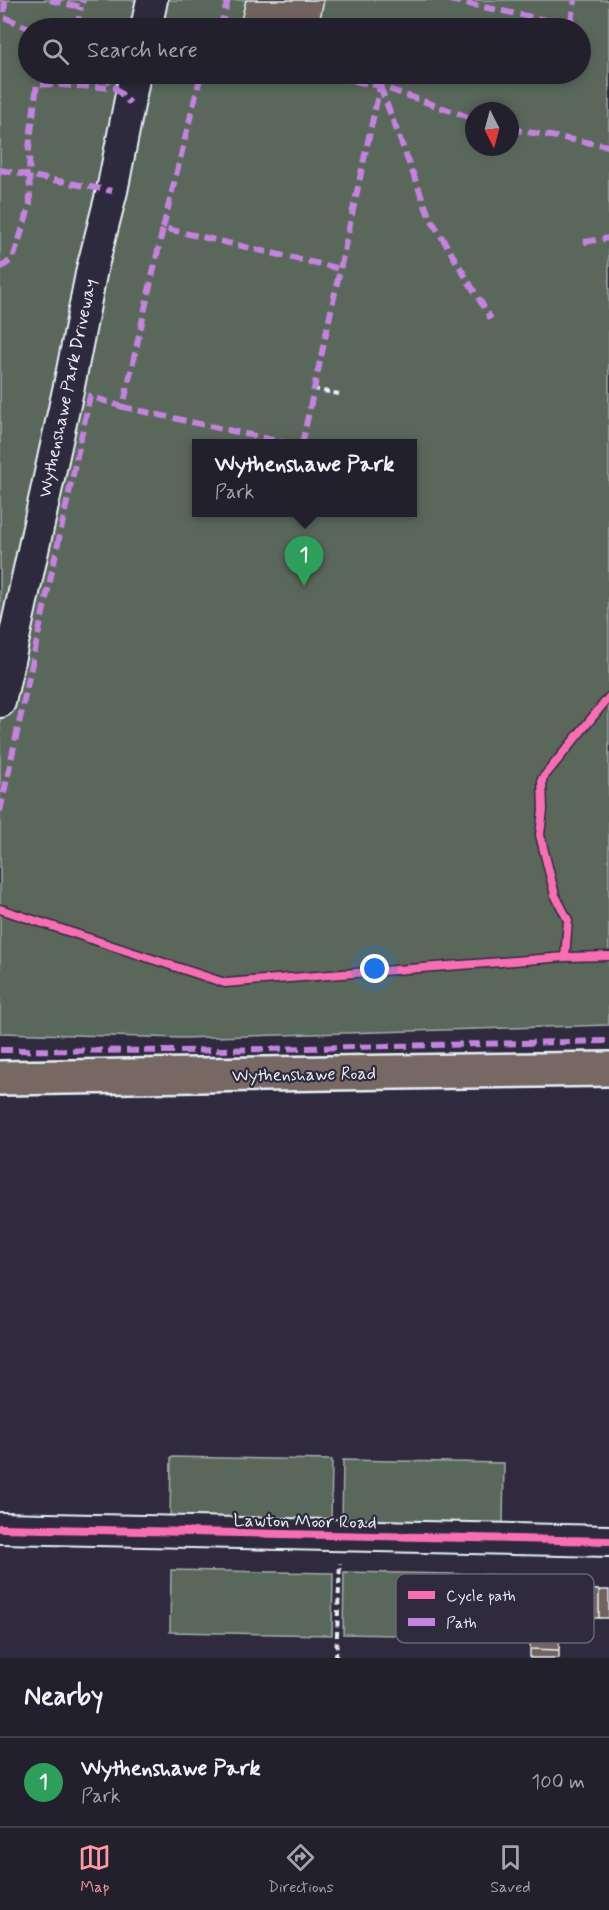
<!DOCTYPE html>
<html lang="en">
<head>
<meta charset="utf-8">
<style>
	body { margin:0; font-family:Mynerve,sans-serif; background:#2b2836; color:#f1f3f6 }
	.compass { position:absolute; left:465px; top:102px; width:54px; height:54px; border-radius:50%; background:#23202e; box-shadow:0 3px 9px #0003; rotate:174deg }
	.you { position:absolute; left:375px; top:969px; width:21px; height:21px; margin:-15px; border:4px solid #fff; border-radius:50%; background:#1a73e8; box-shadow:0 0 0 9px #1a73e833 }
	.badge { display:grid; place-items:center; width:39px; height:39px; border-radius:50%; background:#ff9aa2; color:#fff; font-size:20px; font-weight:700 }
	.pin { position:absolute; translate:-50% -50px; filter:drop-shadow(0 2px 3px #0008) }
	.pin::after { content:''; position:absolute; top:32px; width:21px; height:18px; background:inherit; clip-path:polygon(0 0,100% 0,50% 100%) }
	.popup { position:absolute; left:192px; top:439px; width:225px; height:78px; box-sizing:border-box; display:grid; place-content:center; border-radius:0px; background:#23202e; filter:drop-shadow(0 2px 4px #0005); font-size:20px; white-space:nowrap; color:#a3a3aa }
	.popup b { font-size:22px; color:#f1f3f6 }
	.popup::after { content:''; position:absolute; left:50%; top:100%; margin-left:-12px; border:12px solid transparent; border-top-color:#23202e }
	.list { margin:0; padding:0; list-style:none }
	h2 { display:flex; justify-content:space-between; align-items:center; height:78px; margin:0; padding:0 24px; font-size:26px }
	h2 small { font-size:20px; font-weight:400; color:#a3a3aa }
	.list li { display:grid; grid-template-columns:39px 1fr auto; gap:18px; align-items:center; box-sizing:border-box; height:90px; padding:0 24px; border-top:2px solid #403e4a }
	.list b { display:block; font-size:22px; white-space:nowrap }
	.list p { margin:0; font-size:20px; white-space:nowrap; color:#a3a3aa }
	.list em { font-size:20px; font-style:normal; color:#a3a3aa }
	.icon { flex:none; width:33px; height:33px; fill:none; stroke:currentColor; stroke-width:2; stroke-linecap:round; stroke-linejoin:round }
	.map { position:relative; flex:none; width:609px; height:1658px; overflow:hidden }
	.search { position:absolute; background:#23202e; box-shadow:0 3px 9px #0003; left:18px; right:18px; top:18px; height:66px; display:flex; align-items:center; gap:15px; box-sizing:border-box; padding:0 21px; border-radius:33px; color:#a3a3aa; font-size:22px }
	.sheet { height:168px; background:#23202e }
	nav { display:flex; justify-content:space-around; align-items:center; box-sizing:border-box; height:84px; border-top:2px solid #403e4a; background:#23202e; font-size:16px; color:#a3a3aa }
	nav a { display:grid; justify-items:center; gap:3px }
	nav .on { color:#ff9aa2 }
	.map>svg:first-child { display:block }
	.green { fill:#5a675c; stroke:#a1acaa; stroke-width:1.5; fill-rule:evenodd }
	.building { fill:#72635f; stroke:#e8f1f8; stroke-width:1.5 }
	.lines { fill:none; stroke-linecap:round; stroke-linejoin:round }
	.minor-casing { stroke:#e8f1f8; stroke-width:34 }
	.major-casing { stroke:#e8f1f8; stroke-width:38 }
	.path { stroke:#e8f1f8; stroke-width:4; stroke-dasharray:6 4.5; stroke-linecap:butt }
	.minor { stroke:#2f2a3d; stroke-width:30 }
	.major { stroke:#776864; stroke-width:33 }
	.quiet { stroke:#c483df; stroke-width:6; stroke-dasharray:12 6; stroke-linecap:butt }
	.cycleway-casing { stroke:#2f2a3d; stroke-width:11 }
	.cycleway { stroke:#f96db3; stroke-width:8 }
	.labels { text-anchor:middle; stroke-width:4.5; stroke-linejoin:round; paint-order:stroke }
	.street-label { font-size:18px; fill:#e8f1f8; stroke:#2f2a3d }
	.key { fill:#2f2a3d; stroke:#666675; stroke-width:1.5 }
	.key-label { font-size:16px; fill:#e8f1f8 }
</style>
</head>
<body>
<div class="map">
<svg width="609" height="1658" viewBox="0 0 609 1658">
	<rect width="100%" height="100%" fill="#2f2a3d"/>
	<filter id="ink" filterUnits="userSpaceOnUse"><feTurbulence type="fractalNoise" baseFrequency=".0167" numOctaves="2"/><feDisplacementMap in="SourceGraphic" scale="12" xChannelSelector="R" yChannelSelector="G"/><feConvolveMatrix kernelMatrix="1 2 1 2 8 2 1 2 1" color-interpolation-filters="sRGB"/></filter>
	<g filter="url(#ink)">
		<path class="green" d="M0,0H609V1025L182,1038L0,1033ZM28,28H580V74H28ZM474,111H510V147H474ZM196,444H412V512H196Z
			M171,1457L332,1460L331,1522L170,1519Z
			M343,1460L504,1463L503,1525L342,1522Z
			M171,1570L333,1573L332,1635L170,1632Z
			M344,1572L506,1575L504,1637L343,1634Z"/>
		<path class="building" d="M246,0H324L318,28H239Z
			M576,1589L599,1590V1618H575Z
			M599,1590H609V1618H599Z
			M531,1624L560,1625L559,1650L530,1649Z
			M530,1649L559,1650V1658H530Z"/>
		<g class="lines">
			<g class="minor-casing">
				<path id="minor" d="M146,28L152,0
					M0,702L69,386L92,269L112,191L135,74
					M0,1528L609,1541"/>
			</g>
			<g class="major-casing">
				<path id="major" d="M0,1078L609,1069"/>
			</g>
			<path class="path" d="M313,389L339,394
				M336,1658L340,1563"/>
			<use href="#minor" class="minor"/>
			<use href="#major" class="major"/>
			<path class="quiet" d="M5,0L4,17L29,28
				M50,0L81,7L83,0
				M449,0L570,25L575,0
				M77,28L81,7
				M220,28L228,0
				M102,74L130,103
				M319,74L380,86L474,119
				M380,86L429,216L491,319
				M510,129L609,146
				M0,170L112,191
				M163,228L201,74
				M584,242L609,238
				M0,268L13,259L30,205L29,148L37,84L118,88
				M291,444L123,407L163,228L341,269
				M302,444L380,86
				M0,811L90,396L123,407
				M0,1050L179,1051L609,1041"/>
			<g class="cycleway-casing">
				<path id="cycleway" d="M0,909L225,983L565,957L609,956
					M565,957L568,920L555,895L540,835L543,810L542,779L609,697
					M0,1528L609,1541"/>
			</g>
			<use href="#cycleway" class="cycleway"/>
		</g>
	</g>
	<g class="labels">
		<g class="street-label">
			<text transform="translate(67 388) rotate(-78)" y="6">Wythenshawe Park Driveway</text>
			<text transform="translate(304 1074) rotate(-1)" y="6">Wythenshawe Road</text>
			<text transform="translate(305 1521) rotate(1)" y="6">Lawton Moor Road</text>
		</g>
	</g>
	<rect x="396" y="1574" width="198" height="69" rx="9" class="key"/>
	<rect x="408" y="1591" width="27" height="8" fill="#f96db3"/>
	<rect x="408" y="1618" width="27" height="8" fill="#c483df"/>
	<g class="key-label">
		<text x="446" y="1601">Cycle path</text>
		<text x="446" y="1628">Path</text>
	</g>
</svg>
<svg class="compass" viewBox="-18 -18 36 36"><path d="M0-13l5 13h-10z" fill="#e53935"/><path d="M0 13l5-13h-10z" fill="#a3a3aa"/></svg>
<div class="you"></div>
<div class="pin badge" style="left:304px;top:586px;background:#2e9e5b">1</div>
<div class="popup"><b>Wythenshawe Park</b>Park</div>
<div class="search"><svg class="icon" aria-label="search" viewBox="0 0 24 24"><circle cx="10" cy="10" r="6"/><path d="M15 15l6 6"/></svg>Search here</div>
</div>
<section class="sheet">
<h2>Nearby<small></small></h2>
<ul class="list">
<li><span class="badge" style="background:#2e9e5b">1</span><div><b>Wythenshawe Park</b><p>Park</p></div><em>100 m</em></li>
</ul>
</section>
<nav>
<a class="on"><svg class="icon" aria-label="map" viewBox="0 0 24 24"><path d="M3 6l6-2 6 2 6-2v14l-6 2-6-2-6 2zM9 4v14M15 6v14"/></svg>Map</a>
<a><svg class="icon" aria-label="directions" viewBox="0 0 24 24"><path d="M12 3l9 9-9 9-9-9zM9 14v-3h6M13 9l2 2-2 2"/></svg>Directions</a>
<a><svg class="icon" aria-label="saved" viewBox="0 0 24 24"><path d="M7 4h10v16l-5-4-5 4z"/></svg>Saved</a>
</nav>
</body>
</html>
